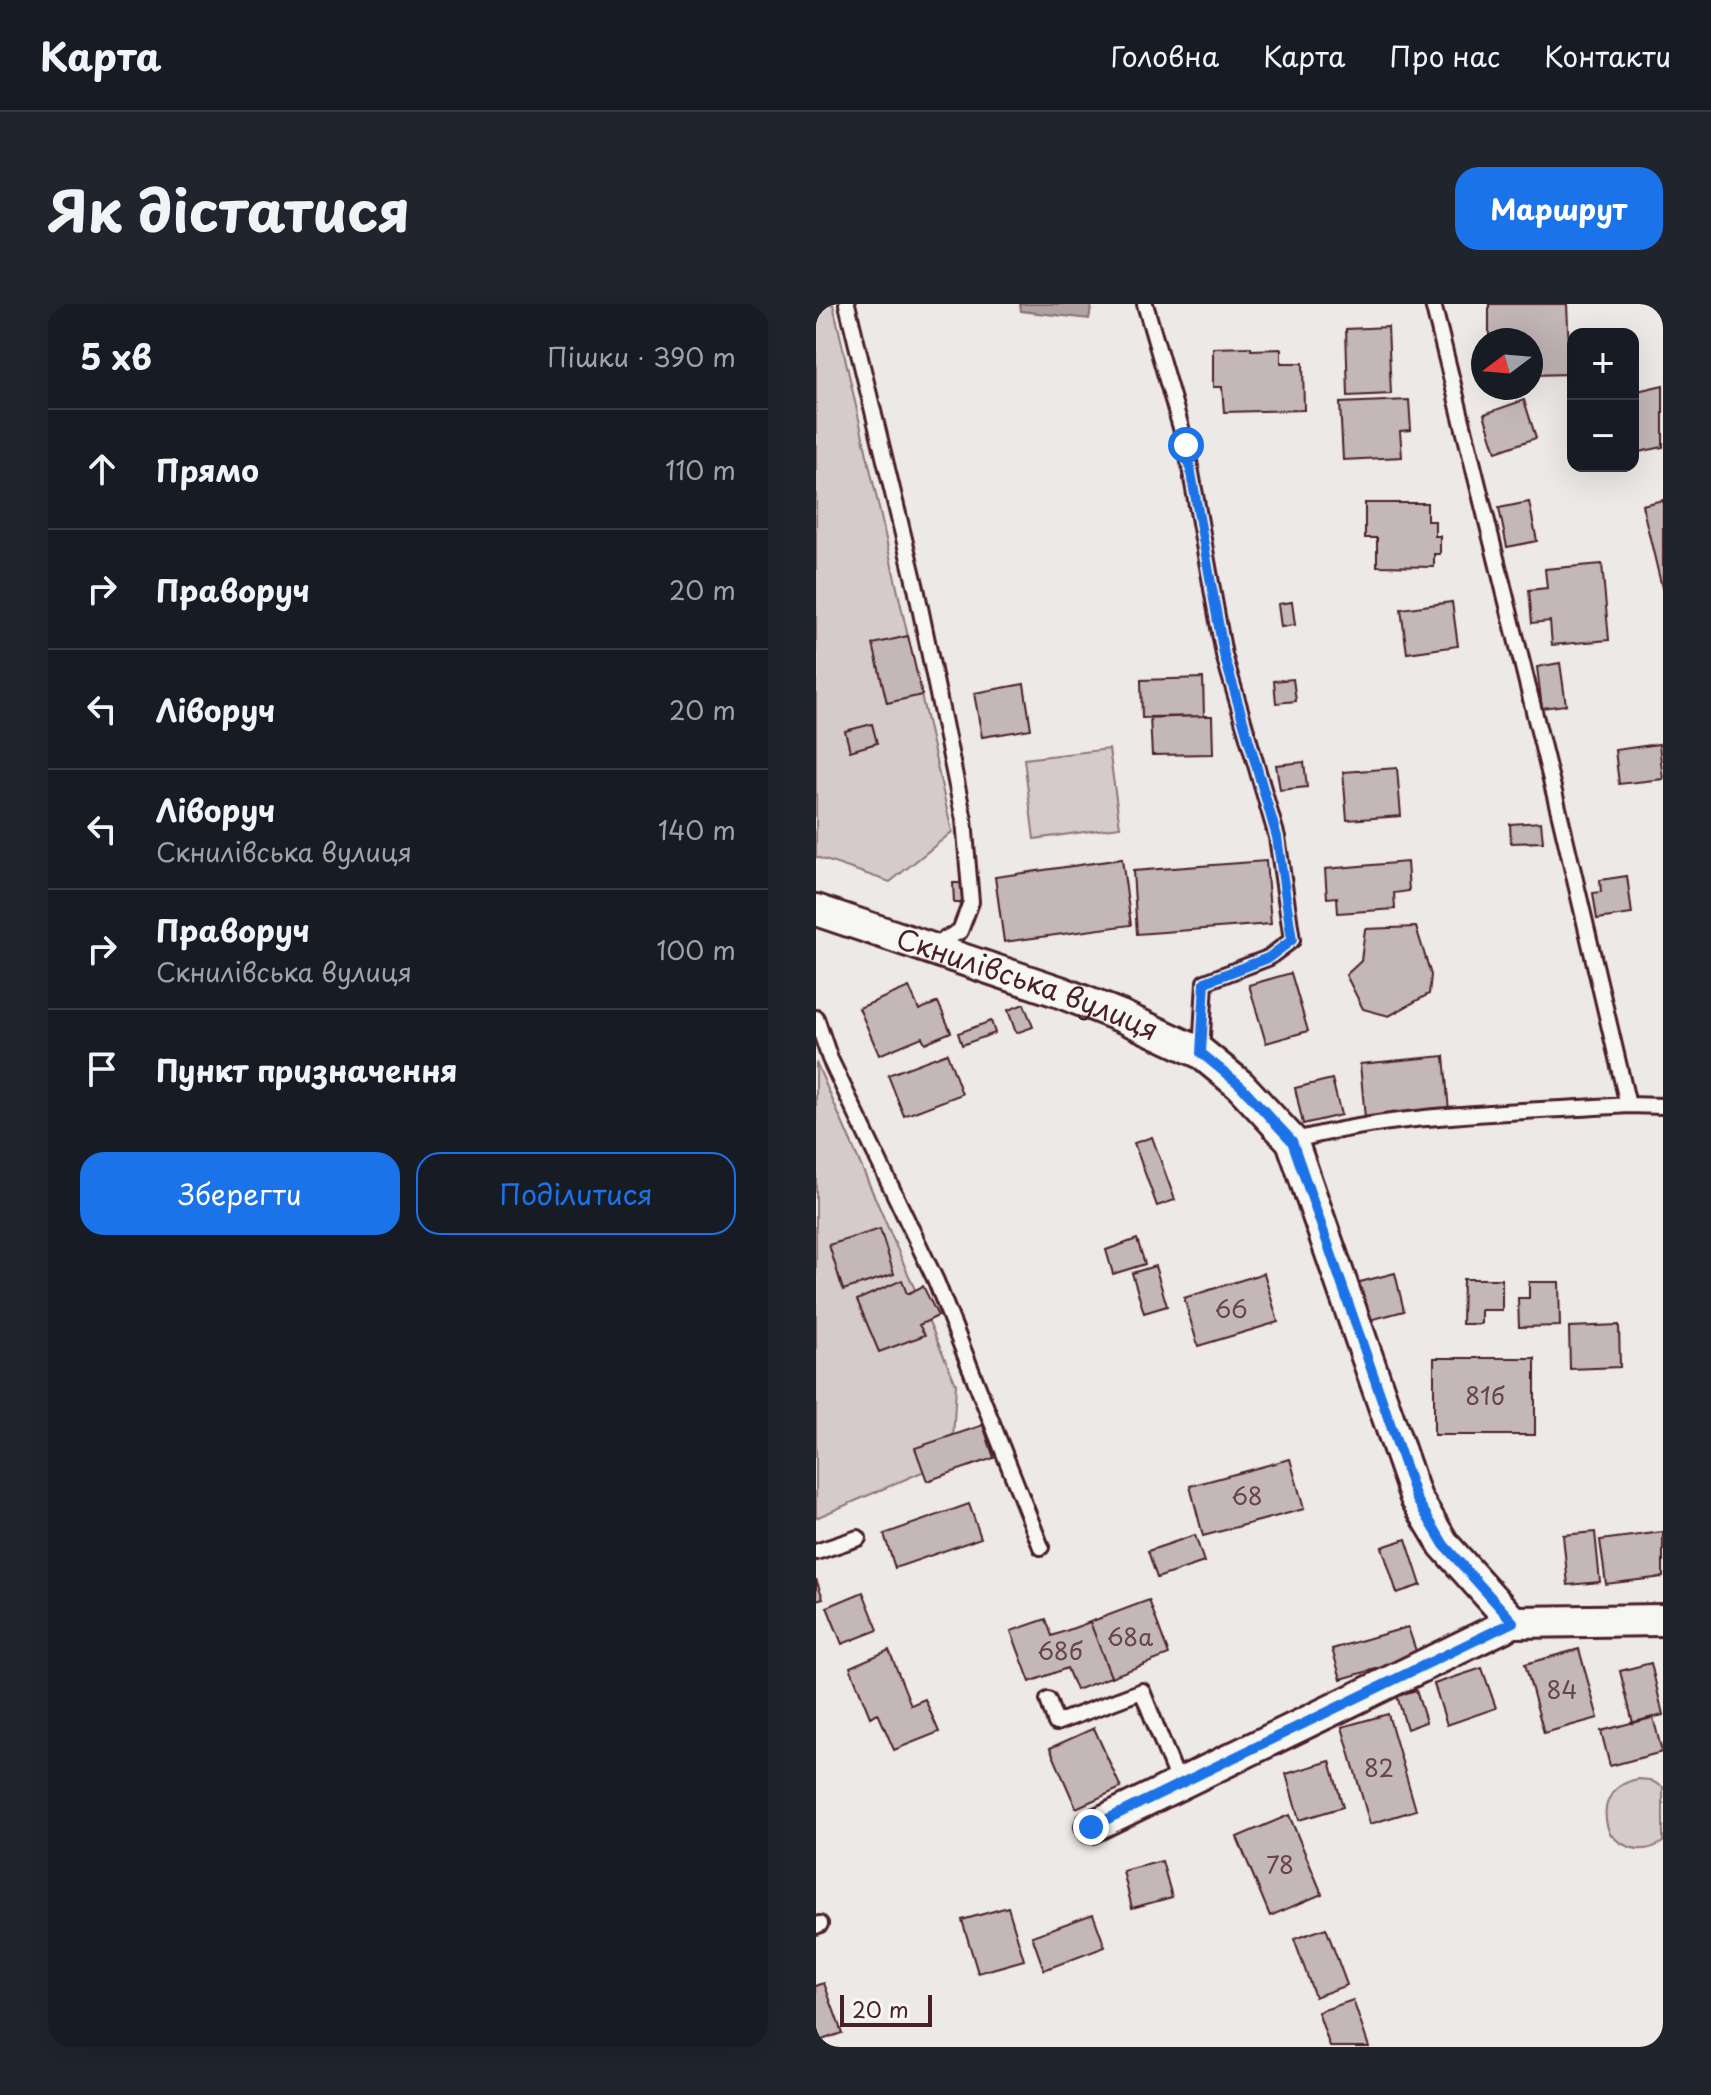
<!DOCTYPE html>
<html lang="uk">
<head>
<meta charset="utf-8">
<style>
	body { margin:0; font-family:"Playpen Sans",sans-serif; background:#20242c; color:#f1f3f6 }
	.controls { position:absolute; right:24px; top:24px; display:grid; overflow:hidden; border-radius:16px; box-shadow:0 8px 32px #0002 }
	.controls button { width:72px; height:72px; display:grid; place-items:center; padding:0; border:0; border-bottom:2px solid #363941; background:#171b24; color:#f1f3f6; font:40px sans-serif }
	.compass { position:absolute; left:655px; top:24px; width:72px; height:72px; border-radius:50%; background:#171b24; box-shadow:0 8px 32px #0002; rotate:254deg }
	.scale { position:absolute; left:24px; bottom:20px; width:92px; box-sizing:border-box; padding-left:8px; border:4px solid #4a1f2b; border-top:0; font-size:22px; line-height:28px; white-space:nowrap; color:#4a1f2b; -webkit-text-stroke:6px #f6f6f2; paint-order:stroke }
	.stop { position:absolute; width:24px; height:24px; margin:-18px; border:6px solid #1a73e8; border-radius:50%; background:#fff }
	.stop.end { background:#1a73e8; border-color:#fff; box-shadow:0 2px 8px #0008 }
	.list { margin:0; padding:0; list-style:none }
	h2 { display:flex; justify-content:space-between; align-items:center; height:104px; margin:0; padding:0 32px; font-size:34px }
	h2 small { font-size:26px; font-weight:400; color:#9ea1a6 }
	.list li { display:grid; grid-template-columns:52px 1fr auto; gap:24px; align-items:center; box-sizing:border-box; height:120px; padding:0 32px; border-top:2px solid #363941 }
	.list b { display:block; font-size:30px; white-space:nowrap }
	.list p { margin:0; font-size:26px; white-space:nowrap; color:#9ea1a6 }
	.list em { font-size:26px; font-style:normal; color:#9ea1a6 }
	.actions { display:flex; gap:16px; padding:24px 32px }
	.actions a { flex:1; padding:18px 0; border:2px solid #1a73e8; border-radius:24px; text-align:center; font-size:28px; color:#1a73e8 }
	.actions .main { background:#1a73e8; color:#fff }
	.icon { flex:none; width:44px; height:44px; fill:none; stroke:currentColor; stroke-width:2; stroke-linecap:round; stroke-linejoin:round }
	.map { position:relative; flex:none; width:847px; height:1743px; overflow:hidden; border-radius:24px }
	header { display:flex; align-items:center; gap:48px; box-sizing:border-box; height:112px; padding:0 40px; background:#171b24; border-bottom:2px solid #363941 }
	header strong { font-size:38px }
	nav { display:flex; gap:44px; margin-inline-start:auto; font-size:28px }
	.intro { display:flex; align-items:center; justify-content:space-between; box-sizing:border-box; height:192px; padding:0 48px }
	h1 { margin:0; font-size:56px }
	.button { padding:20px 36px; border-radius:24px; background:#1a73e8; color:#fff; font-size:28px; font-weight:700 }
	main { display:flex; gap:48px; padding:0 48px }
	aside { flex:1; background:#171b24; border-radius:24px; box-shadow:0 8px 32px #0002 }
	.map>svg:first-child { display:block }
	.green { fill:#d4cbca; stroke:#8f757a; stroke-width:2 }
	.water { fill:#b1a2a3; stroke:#886e73; stroke-width:2 }
	.building { fill:#c4b7b7; stroke:#4a1f2b; stroke-width:2 }
	.lines { fill:none; stroke-linecap:round; stroke-linejoin:round }
	.lane-casing { stroke:#4a1f2b; stroke-width:20 }
	.street-casing { stroke:#4a1f2b; stroke-width:36 }
	.lane { stroke:#f6f6f2; stroke-width:14 }
	.street { stroke:#f6f6f2; stroke-width:30 }
	.route { stroke:#1a73e8; stroke-width:10 }
	.labels { text-anchor:middle; stroke-width:8; stroke-linejoin:round; paint-order:stroke }
	.number-label { font-size:24px; fill:#68454e }
	.street-label { font-size:28px; fill:#4a1f2b; stroke:#f6f6f2 }
</style>
</head>
<body>
<header>
<strong>Карта</strong>
<nav><a>Головна</a><a>Карта</a><a>Про нас</a><a>Контакти</a></nav>
</header>
<div class="intro"><h1>Як дістатися</h1><a class="button">Маршрут</a></div>
<main>
<aside>
<h2>5 хв<small>Пішки · 390 m</small></h2>
<ul class="list">
<li><svg class="icon" aria-label="ahead" viewBox="0 0 24 24"><path d="M12 20V5M6 11l6-6 6 6"/></svg><div><b>Прямо</b></div><em>110 m</em></li>
<li><svg class="icon" aria-label="right" viewBox="0 0 24 24"><path d="M7 20v-9h11M14 6l5 5-5 5"/></svg><div><b>Праворуч</b></div><em>20 m</em></li>
<li><svg class="icon" aria-label="left" viewBox="0 0 24 24"><path d="M17 20v-9H6M10 6l-5 5 5 5"/></svg><div><b>Ліворуч</b></div><em>20 m</em></li>
<li><svg class="icon" aria-label="left" viewBox="0 0 24 24"><path d="M17 20v-9H6M10 6l-5 5 5 5"/></svg><div><b>Ліворуч</b><p>Скнилівська вулиця</p></div><em>140 m</em></li>
<li><svg class="icon" aria-label="right" viewBox="0 0 24 24"><path d="M7 20v-9h11M14 6l5 5-5 5"/></svg><div><b>Праворуч</b><p>Скнилівська вулиця</p></div><em>100 m</em></li>
<li><svg class="icon" aria-label="arrive" viewBox="0 0 24 24"><path d="M6 21V4h12l-3 4 3 4H6"/></svg><div><b>Пункт призначення</b></div></li>
</ul>
<div class="actions"><a class="main">Зберегти</a><a>Поділитися</a></div>
</aside>
<div class="map">
<svg width="847" height="1743" viewBox="0 0 847 1743">
	<rect width="100%" height="100%" fill="#ece9e6"/>
	<filter id="ink" filterUnits="userSpaceOnUse"><feTurbulence type="fractalNoise" baseFrequency=".0125" numOctaves="2"/><feDisplacementMap in="SourceGraphic" scale="16" xChannelSelector="R" yChannelSelector="G"/><feConvolveMatrix kernelMatrix="1 2 1 2 8 2 1 2 1" color-interpolation-filters="sRGB"/></filter>
	<g filter="url(#ink)">
		<path class="green" d="M0,0H17L136,528L74,578L0,553Z
			M293,445L304,523L218,535L208,455Z
			M0,758L140,1080L136,1155L0,1214Z
			M822,1475L834,1476L847,1483V1538C827,1551 810,1546 794,1530C783,1503 793,1481 822,1475Z"/>
		<path class="water" d="M204,0H276L273,15L205,7Z"/>
		<path class="building" d="M673,0H751L754,70L715,71V36H673Z
			M572,23L575,90L532,92L530,25Z
			M435,43V46L465,45V59H487L488,106L408,108L406,83H397V44Z
			M847,81V143L818,149L817,88Z
			M593,96L595,126L584,127L586,153L527,156L524,99Z
			M708,96L720,134L680,148L668,110Z
			M847,196V288L826,201Z
			M713,198L721,237L691,243L683,204Z
			M549,199H611V217H619V232H624V250H618V263L561,262V234H549Z
			M786,260L793,336L736,341L734,317L716,319L713,286L731,284L729,265Z
			M476,298L479,321L465,323L462,300Z
			M636,298L642,342L591,349L585,305Z
			M92,332L106,391L71,399L57,340Z
			M744,359L750,401L726,404L721,363Z
			M387,374L388,412L326,414L325,376Z
			M477,375L480,397L460,399L458,377Z
			M208,380L215,425L166,433L158,389Z
			M388,412H396L397,450L336,451L334,413Z
			M56,420L61,439L34,447L29,427Z
			M843,440L847,475L803,480L799,446Z
			M488,458L491,483L464,486L460,461Z
			M581,464L585,512L531,516L527,468Z
			M725,518L727,538L695,539L694,520Z
			M306,555L315,621L188,638L179,573Z
			M450,557L455,620L321,630L317,567Z
			M591,558L593,587L578,589L579,605L522,609L521,593L511,594L509,565Z
			M811,572L816,610L781,615L777,589L785,588L784,576Z
			M137,579H149L150,599H138Z
			M600,623L615,671L613,690L573,712L547,705L530,671L545,657L549,625Z
			M475,669L492,727L450,739L433,681Z
			M93,683L103,706L122,698L135,728L109,739L106,733L63,751L43,704Z
			M208,700L217,723L200,729L192,706Z
			M175,717L179,729L146,741L142,729Z
			M131,749L146,790L88,812L72,771Z
			M628,752L633,807L549,814L544,760Z
			M516,775L525,811L487,820L479,784Z
			M336,833L359,896L341,902L318,839Z
			M64,925L78,970L27,986L13,941Z
			M321,935L329,960L297,970L290,946Z
			M339,962L351,1002L328,1009L316,969Z
			M448,969L462,1018L382,1042L368,994Z
			M579,969L588,1007L550,1017L540,979Z
			M647,975H686V1006H665V1020H646Z
			M86,976L91,990L107,982L122,1012L103,1021L109,1031L63,1048L41,996Z
			M713,978H743L744,1022L703,1023L702,994H713Z
			M803,1021L804,1063L754,1065L753,1023Z
			M618,1054H719V1131H618Z
			M167,1121L178,1154L111,1177L99,1144Z
			M474,1155L488,1205L387,1232L374,1182Z
			M153,1200L165,1234L79,1264L68,1230Z
			M779,1228L784,1278L752,1281L747,1231Z
			M847,1228V1273L790,1280L784,1236Z
			M379,1231L388,1258L341,1274L332,1247Z
			M590,1235L605,1281L581,1289L566,1243Z
			M0,1275L7,1294L0,1296Z
			M47,1288L62,1326L26,1340L11,1303Z
			M333,1296L353,1351L295,1373L274,1318Z
			M230,1315L236,1332L274,1318L295,1373L260,1386L251,1364L214,1378L195,1327Z
			M592,1323L602,1353L525,1375L516,1345Z
			M763,1345L782,1414L728,1429L709,1360Z
			M73,1346L95,1401L109,1395L123,1428L78,1446L62,1409L54,1413L34,1363Z
			M835,1359L847,1411L817,1419L804,1367Z
			M666,1364L680,1404L631,1421L618,1380Z
			M600,1386L610,1418L591,1425L581,1392Z
			M572,1410L600,1506L554,1520L526,1423Z
			M837,1413L846,1448L794,1462L785,1427Z
			M278,1424L305,1484L260,1504L234,1444Z
			M514,1457L527,1503L483,1516L470,1470Z
			M473,1511L506,1590L454,1612L421,1533Z
			M346,1557L356,1593L316,1604L307,1567Z
			M192,1603L208,1656L162,1669L146,1616Z
			M277,1610L289,1643L228,1666L216,1632Z
			M510,1624L531,1681L499,1693L478,1635Z
			M8,1679L26,1729L0,1738V1682Z
			M537,1696L553,1743H514L502,1708Z"/>
		<g class="lines">
			<g class="lane-casing">
				<path id="lane" d="M31,0L100,284L148,516L155,598L144,627L115,643
					M329,0L370,141L408,351L461,533L476,636L452,654L389,678L385,749
					M0,714L14,755L120,977L225,1243
					M812,801L847,802
					M476,837C584,808 700,809 812,801L744,512L617,0
					M0,1248L42,1234
					M232,1396L240,1419L326,1387L363,1480
					M0,1622L4,1620"/>
			</g>
			<g class="street-casing">
				<g id="street">
					<path id="s1" d="M0,606L244,688L307,713L385,749L424,781L476,837L600,1194L628,1241L697,1318L847,1316"/>
					<path d="M275,1523L697,1318"/>
				</g>
			</g>
			<use href="#lane" class="lane"/>
			<use href="#street" class="street"/>
		</g>
	</g>
	<g class="lines" filter="url(#ink)">
		<path class="route" d="M275,1523L697,1318L628,1241L600,1194L476,837L424,781L385,749L389,678L452,654L476,636L461,533L408,351L370,141"/>
	</g>
	<g class="labels">
		<g class="number-label">
			<text x="415" y="1014">66</text>
			<text x="669" y="1101">81б</text>
			<text x="431" y="1201">68</text>
			<text x="314" y="1342">68а</text>
			<text x="244" y="1356">68б</text>
			<text x="746" y="1395">84</text>
			<text x="563" y="1473">82</text>
			<text x="464" y="1570">78</text>
		</g>
		<g class="street-label">
			<text dy="10" stroke="none"><textPath href="#s1" startOffset="224">Скнилівська вулиця</textPath></text>
		</g>
	</g>
</svg>
<div class="controls">
<button>+</button>
<button>−</button>
</div>
<svg class="compass" viewBox="-18 -18 36 36"><path d="M0-13l5 13h-10z" fill="#e53935"/><path d="M0 13l5-13h-10z" fill="#9ea1a6"/></svg>
<div class="scale">20 m</div>
<div class="stop" style="left:370px;top:141px"></div>
<div class="stop end" style="left:275px;top:1523px"></div>
</div>
</main>
</body>
</html>
